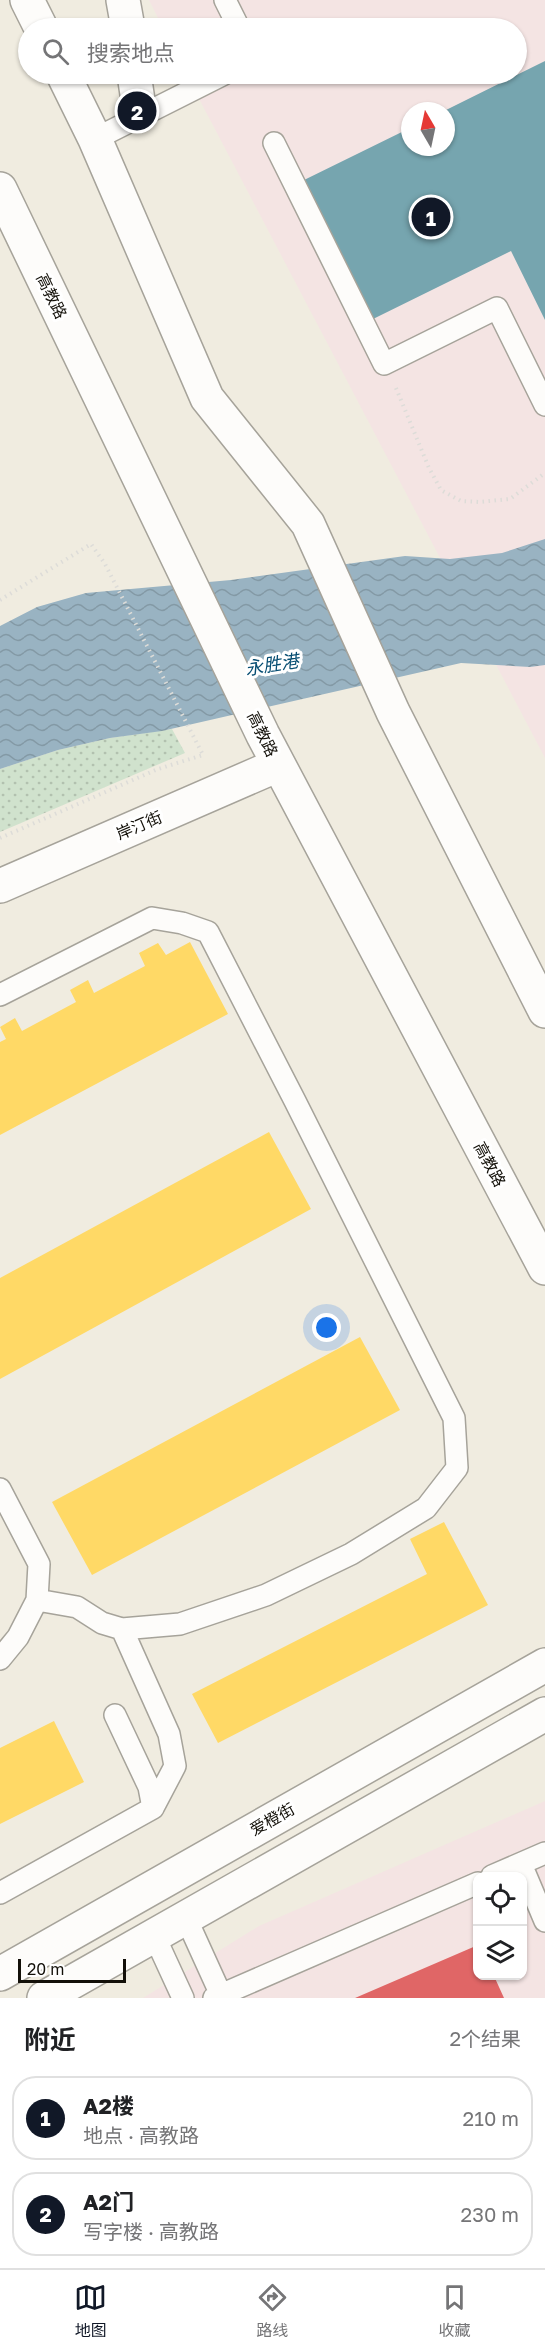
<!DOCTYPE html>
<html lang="zh">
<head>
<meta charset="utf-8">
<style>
	body { margin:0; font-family:"Golos Text","Noto Sans SC",sans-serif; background:#f2f2f2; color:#202124 }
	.controls { position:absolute; right:18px; bottom:18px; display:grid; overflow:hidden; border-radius:12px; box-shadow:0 2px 4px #0004 }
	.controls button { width:54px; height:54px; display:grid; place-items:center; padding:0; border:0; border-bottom:2px solid #e0e0e0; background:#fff; color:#202124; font:30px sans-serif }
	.compass { position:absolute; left:401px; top:102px; width:54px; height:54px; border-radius:50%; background:#fff; box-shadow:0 2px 4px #0004; rotate:351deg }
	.scale { position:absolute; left:18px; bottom:15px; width:108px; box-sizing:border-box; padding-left:6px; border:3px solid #131009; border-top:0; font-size:16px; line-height:21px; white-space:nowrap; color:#131009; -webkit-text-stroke:4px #fff; paint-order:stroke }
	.you { position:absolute; left:327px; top:1328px; width:21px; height:21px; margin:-15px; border:4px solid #fff; border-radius:50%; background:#1a73e8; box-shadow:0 0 0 9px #1a73e833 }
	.badge { display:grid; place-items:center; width:39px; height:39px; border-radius:50%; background:#111827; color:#fff; font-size:20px; font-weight:700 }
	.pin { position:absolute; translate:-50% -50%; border:3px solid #fff; box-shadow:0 2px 6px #0006 }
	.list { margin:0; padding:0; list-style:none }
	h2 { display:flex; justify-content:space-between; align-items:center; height:78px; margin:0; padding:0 24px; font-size:26px }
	h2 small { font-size:20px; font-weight:400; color:#757577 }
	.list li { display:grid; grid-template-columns:39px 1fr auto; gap:18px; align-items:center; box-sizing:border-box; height:84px; margin:0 12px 12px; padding:0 12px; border:2px solid #e0e0e0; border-radius:24px }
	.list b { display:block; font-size:22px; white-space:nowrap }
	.list p { margin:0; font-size:20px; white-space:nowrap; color:#757577 }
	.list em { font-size:20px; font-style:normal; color:#757577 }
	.icon { flex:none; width:33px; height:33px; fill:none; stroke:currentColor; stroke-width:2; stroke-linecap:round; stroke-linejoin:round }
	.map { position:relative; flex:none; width:545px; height:1998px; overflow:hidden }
	.search { position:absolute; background:#fff; box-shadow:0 2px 4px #0004; left:18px; right:18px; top:18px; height:66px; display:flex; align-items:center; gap:15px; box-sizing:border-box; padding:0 21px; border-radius:33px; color:#757577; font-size:22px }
	.sheet { height:270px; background:#fff }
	nav { display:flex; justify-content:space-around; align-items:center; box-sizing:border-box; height:84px; border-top:2px solid #e0e0e0; background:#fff; font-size:16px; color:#757577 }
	nav a { display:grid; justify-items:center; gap:3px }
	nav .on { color:#111827 }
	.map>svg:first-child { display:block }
	.commercial { fill:#f4e4e3; fill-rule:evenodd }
	.grass { fill:url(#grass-dots) }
	.water { fill:url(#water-waves) }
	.homes { fill:#ffd966 }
	.shops { fill:#e06666 }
	.public { fill:#76a5af }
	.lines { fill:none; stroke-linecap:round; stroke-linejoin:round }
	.lane-casing { stroke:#a6a39a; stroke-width:24 }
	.street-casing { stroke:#a6a39a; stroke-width:36 }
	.secondary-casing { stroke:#a6a39a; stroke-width:36 }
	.path { stroke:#dddcd8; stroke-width:4; stroke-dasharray:1.5 4.5; stroke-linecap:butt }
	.lane { stroke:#fdfcfa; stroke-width:21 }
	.street { stroke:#fdfcfa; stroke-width:33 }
	.secondary { stroke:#fdfcfa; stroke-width:33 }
	.labels { text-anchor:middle; stroke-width:6; stroke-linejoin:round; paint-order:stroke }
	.street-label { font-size:16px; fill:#131009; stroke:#fff }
	.water-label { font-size:18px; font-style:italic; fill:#054c71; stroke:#fff }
</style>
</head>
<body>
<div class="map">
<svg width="545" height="1998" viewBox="0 0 545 1998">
	<defs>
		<pattern id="grass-dots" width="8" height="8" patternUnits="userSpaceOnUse" patternTransform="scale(1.5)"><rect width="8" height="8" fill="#d0e2cd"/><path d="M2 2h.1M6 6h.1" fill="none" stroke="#b2c1af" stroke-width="1.8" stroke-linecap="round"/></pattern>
		<pattern id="water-waves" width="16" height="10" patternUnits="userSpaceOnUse" patternTransform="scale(1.5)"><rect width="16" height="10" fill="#99b3c2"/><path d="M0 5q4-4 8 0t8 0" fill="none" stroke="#8399a5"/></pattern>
	</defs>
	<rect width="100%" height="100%" fill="#f0ece0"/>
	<path class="commercial" d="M149,0H545V758L186,74H516V28H163ZM410,111H446V147H410Z
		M545,1801V1998H143L259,1926ZM478,1876H522V1976H478Z"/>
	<path class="grass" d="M172,729L185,753L0,832V769L58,750L110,738Z"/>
	<path class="water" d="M545,539V665L530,667L461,663L162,731L110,738L58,750L0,769V626L37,607L86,593L231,580L405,556L450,559L502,553Z"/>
	<path class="homes" d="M190,942L228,1014L0,1135V1042L6,1039L0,1027L15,1018L22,1031L76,1002L70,990L88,980L94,993L145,966L139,953L158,943L166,955Z
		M269,1132L311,1209L0,1379V1278Z
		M360,1337L400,1410L92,1575L52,1502Z
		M444,1522L488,1605L218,1743L192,1694L427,1574L410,1539Z
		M54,1721L84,1782L0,1824V1748Z"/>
	<path class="shops" d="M478,1945V1976H494L504,1998H355Z"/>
	<path class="public" d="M545,61V320L511,251L369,321L300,182L410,128V147H446V110Z"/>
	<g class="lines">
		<g class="lane-casing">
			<path id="lane" d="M225,0L239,28
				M95,139L224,74
				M274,143L384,364L497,308L545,405
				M0,995L152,918L182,923L208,932L295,1101L454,1418L457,1468L426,1508L351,1554L266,1595L180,1624L122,1629
				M0,1489L39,1564L37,1600L18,1637L0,1659
				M37,1600L77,1607L102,1623L122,1629L169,1734L175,1766L153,1808
				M521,1864L545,1921
				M492,1876L545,1853
				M0,1893L153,1808L149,1787L115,1715
				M186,1918L221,1995
				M154,1935L183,1998
				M214,1998L478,1883"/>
		</g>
		<g class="street-casing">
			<path id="street" d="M123,0L128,28
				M134,74L140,114
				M0,886L278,765"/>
		</g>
		<g class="secondary-casing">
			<path id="secondary" d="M27,0L41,28
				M63,74L95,139L207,398L308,524L393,712L545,1011
				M0,189L263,735L545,1268
				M0,1974L545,1665
				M44,1998L545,1714"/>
		</g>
		<path class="path" d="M396,388L429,468L441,490L461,501L479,502L510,499L545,473
			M0,600L91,544L105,564L203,755L158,769L0,838"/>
		<use href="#lane" class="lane"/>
		<use href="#street" class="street"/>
		<use href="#secondary" class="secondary"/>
	</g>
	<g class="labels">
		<g class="street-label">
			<text transform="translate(52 296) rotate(64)" y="6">高教路</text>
			<text transform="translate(263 734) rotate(64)" y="6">高教路</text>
			<text transform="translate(139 825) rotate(-23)" y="6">岸汀街</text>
			<text transform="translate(490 1164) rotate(62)" y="6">高教路</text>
			<text transform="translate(272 1819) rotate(-29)" y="6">爱橙街</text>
		</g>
		<g class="water-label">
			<text transform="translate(272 665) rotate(-9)" y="6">永胜港</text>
		</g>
	</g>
</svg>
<div class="controls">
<button><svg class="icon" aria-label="locate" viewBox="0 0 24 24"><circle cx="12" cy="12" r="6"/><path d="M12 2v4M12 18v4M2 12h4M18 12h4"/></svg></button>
<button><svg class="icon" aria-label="layers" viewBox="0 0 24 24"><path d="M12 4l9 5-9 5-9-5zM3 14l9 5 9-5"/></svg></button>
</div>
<svg class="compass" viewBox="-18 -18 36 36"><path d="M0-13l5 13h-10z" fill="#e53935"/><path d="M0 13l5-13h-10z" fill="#757577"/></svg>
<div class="scale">20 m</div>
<div class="you"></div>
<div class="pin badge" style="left:431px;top:217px">1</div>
<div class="pin badge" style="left:137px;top:111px">2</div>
<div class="search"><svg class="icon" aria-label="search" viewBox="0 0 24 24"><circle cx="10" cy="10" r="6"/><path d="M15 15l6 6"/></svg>搜索地点</div>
</div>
<section class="sheet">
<h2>附近<small>2个结果</small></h2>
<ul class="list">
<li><span class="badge">1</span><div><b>A2楼</b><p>地点 · 高教路</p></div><em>210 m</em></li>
<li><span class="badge">2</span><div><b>A2门</b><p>写字楼 · 高教路</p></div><em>230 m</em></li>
</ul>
</section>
<nav>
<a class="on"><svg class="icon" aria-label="map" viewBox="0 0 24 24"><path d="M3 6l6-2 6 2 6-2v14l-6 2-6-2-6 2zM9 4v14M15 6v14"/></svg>地图</a>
<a><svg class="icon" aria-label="directions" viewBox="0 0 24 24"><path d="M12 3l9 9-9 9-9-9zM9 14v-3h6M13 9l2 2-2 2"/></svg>路线</a>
<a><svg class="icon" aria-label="saved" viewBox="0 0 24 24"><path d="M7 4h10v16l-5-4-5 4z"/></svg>收藏</a>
</nav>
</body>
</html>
